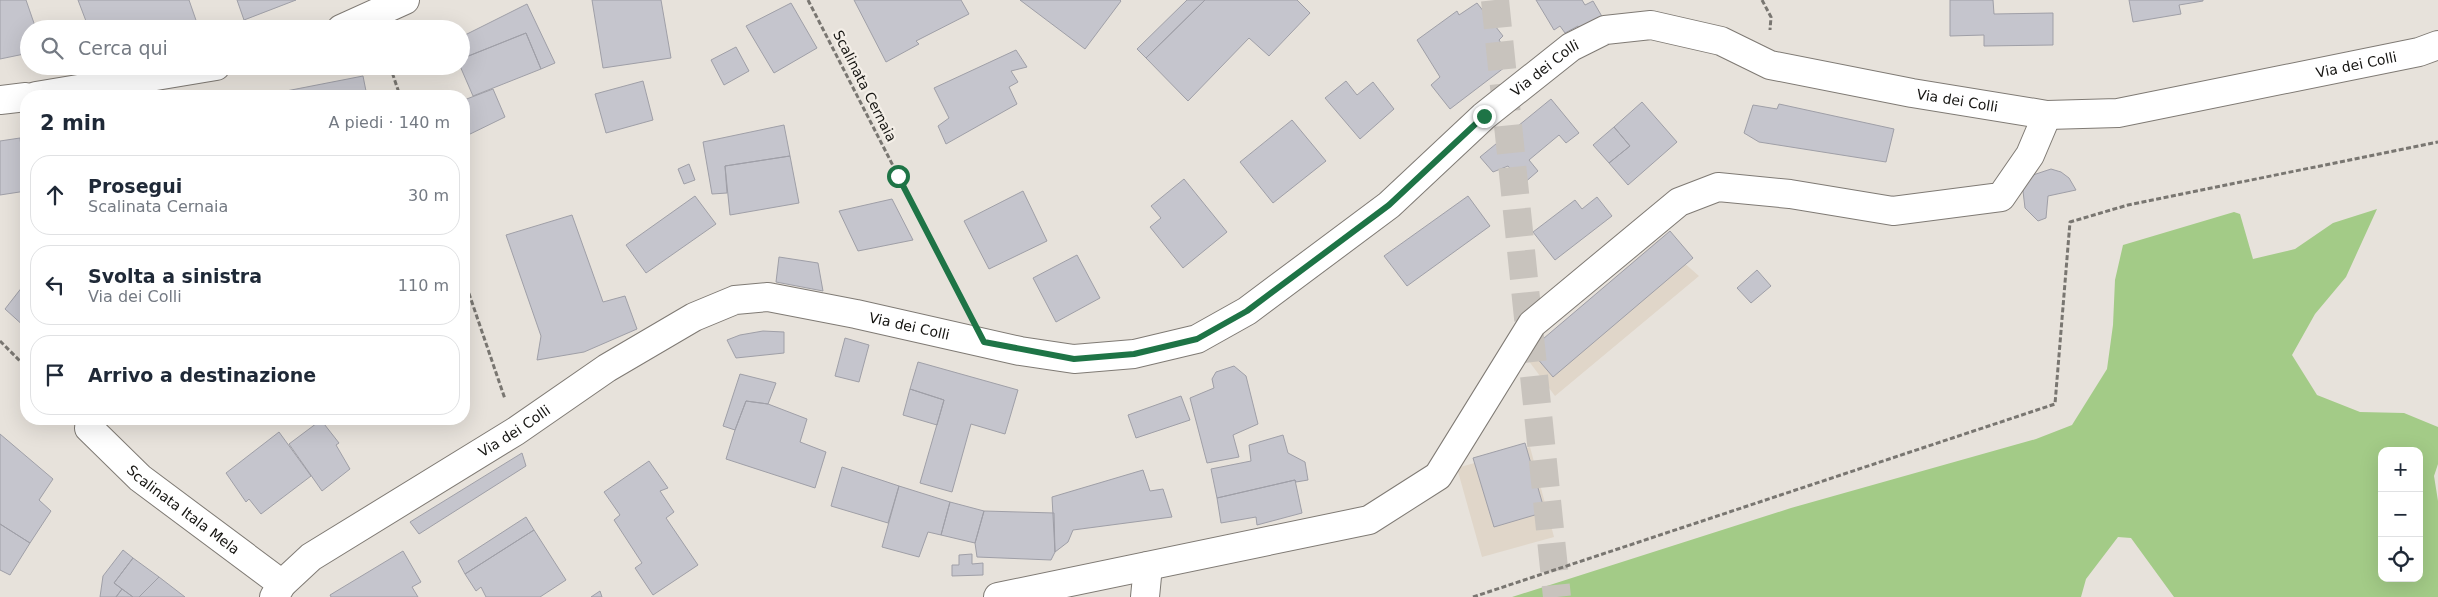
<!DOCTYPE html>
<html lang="it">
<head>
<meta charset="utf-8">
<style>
	body { margin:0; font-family:"DejaVu Sans",sans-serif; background:#f6f6f7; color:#1f2937 }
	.controls { position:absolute; right:15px; bottom:15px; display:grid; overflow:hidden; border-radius:10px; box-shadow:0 5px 20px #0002 }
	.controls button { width:45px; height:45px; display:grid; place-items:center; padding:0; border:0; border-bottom:1px solid #e0e1e3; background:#fff; color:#1f2937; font:25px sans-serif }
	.stop { position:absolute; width:15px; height:15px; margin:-11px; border:4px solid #1e7446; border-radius:50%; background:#fff }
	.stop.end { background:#1e7446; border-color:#fff; box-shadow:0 1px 5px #0008 }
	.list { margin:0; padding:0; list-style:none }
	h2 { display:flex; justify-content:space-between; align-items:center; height:65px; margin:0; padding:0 20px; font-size:21px }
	h2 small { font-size:16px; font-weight:400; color:#747a83 }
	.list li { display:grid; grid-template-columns:32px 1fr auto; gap:15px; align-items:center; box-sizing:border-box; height:80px; margin:0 10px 10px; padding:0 10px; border:1px solid #e0e1e3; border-radius:20px }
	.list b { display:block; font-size:19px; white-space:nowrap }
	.list p { margin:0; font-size:16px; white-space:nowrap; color:#747a83 }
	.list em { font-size:16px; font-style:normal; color:#747a83 }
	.icon { flex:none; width:28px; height:28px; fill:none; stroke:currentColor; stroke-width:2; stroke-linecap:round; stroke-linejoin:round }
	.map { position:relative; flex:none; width:2438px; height:597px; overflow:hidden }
	.search { position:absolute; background:#fff; box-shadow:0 5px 20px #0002; left:20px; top:20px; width:450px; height:55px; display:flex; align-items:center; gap:12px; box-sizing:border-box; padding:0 18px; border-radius:28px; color:#747a83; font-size:19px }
	.panel { position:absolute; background:#fff; box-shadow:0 5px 20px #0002; left:20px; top:90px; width:450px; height:335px; border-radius:20px }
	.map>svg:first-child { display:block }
	.built { fill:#e0d6c9 }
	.green { fill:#a3cb87; fill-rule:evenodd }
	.building { fill:#c5c5cd; stroke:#9f9fa7 }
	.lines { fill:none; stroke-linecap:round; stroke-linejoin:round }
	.minor-tunnel { stroke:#c8c3bd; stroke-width:28; stroke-dasharray:28 14; stroke-linecap:butt }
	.minor-casing { stroke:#7f7a74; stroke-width:30 }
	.path { stroke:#797671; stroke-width:3; stroke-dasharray:5 2.5; stroke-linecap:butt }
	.minor { stroke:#fff; stroke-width:28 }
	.route { stroke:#1e7446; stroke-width:6 }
	.labels { text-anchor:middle; stroke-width:4.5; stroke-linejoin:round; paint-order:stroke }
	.street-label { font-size:14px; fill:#151411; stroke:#f4efe8 }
</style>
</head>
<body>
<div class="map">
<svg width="2438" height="597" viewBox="0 0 2438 597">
	<rect width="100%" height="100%" fill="#e7e2db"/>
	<path class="built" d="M1658,240L1699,276L1555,396L1525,356Z
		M1530,447L1554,537L1482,557L1457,468Z"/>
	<path class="green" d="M2377,209L2346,277L2315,314L2292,355L2317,395L2360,412L2404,413L2438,427V464L2434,476L2438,501V597H2174L2131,538L2118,537L2086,579L2081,597H1512L1791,508L2036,439L2072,425L2107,369L2113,325L2115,280L2123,245L2234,212L2240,214L2253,259L2295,249L2333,223ZM2382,451H2419V578H2382Z"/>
	<path class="building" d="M0,0H26L36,29H29V53L0,59Z
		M78,0H189L198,26L177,29H89Z
		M237,0H296L244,20Z
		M592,0H661L671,58L603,68Z
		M854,0H961L969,14L916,41L919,44L886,62Z
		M1020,0H1120L1121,1L1085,49Z
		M1187,0H1205L1146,58L1137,49Z
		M1205,0H1297L1310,13L1269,56L1249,38L1188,101L1146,58Z
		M1536,0H1582L1585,5L1593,1L1604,20L1583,33L1578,26L1565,33L1560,26L1554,30Z
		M1950,0H1993L1994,14L2053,13V45L1984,46V35L1950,36Z
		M2129,0H2203V1L2179,5L2181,14L2133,22Z
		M791,3L817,48L774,73L746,26Z
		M1477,3L1503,36L1499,40L1513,61L1450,109L1431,85L1440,77L1417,40L1457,11L1459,15Z
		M527,4L555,63L541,69L526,33L461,59V37Z
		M526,33L541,69L473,96L460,66L461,59Z
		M736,47L749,71L724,85L711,60Z
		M1016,50L1027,67L1011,71L1018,82L1009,87L1017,104L946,144L938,126L949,118L934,88Z
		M363,76L367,96H282L281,92Z
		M643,81L653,120L606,133L595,94Z
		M1346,81L1357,95L1373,82L1394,109L1360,139L1325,98Z
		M493,89L505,117L464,137V100Z
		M1551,99L1579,133L1566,143L1559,135L1529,160L1538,171L1523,184L1508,166L1493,172L1480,157Z
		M1642,102L1677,142L1628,185L1609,163L1630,146L1614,127Z
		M1779,104L1894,129L1886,162L1759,142L1744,133L1753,105L1777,109Z
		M1292,120L1326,161L1273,203L1240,162Z
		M784,125L790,156L725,166L727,193L712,194L703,142Z
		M1614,127L1630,146L1609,163L1593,145Z
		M20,138L26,191L0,195V141Z
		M790,156L799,203L730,215L725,166Z
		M689,164L695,180L684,184L678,169Z
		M2051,169L2061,172L2069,178L2076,190L2048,196L2046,218L2038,221L2025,208L2023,191L2026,182L2033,175Z
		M1184,179L1227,232L1183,268L1150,227L1161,218L1151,206Z
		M1023,191L1047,241L989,269L964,221Z
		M695,196L716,224L646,273L626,245Z
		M1468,196L1490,226L1407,286L1384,256Z
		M1597,197L1612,216L1555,260L1533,232L1575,200L1582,209Z
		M892,199L913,240L858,251L839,211Z
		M572,215L603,302L625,296L637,329L584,352L537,360L541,336L506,235Z
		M1670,231L1693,258L1553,377L1530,350Z
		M1077,255L1100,298L1056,322L1033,278Z
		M779,257L818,263L823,291L776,282Z
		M1757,270L1771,286L1751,303L1737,288Z
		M26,282V328L5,309Z
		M763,331L784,332V353L736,358L727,340L740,335Z
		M845,338L869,345L859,382L835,376Z
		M918,362L1018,390L1005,434L971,424L952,492L920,483L944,400L910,389Z
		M1234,366L1246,376L1258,424L1233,435L1239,457L1207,463L1190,398L1214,388L1212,379L1216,372Z
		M740,374L776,383L768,404L746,401L735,430L723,426Z
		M910,389L944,400L937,425L903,415Z
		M1181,396L1190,420L1136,438L1128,415Z
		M746,401L768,404L807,419L800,442L826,452L815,488L726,459L735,430Z
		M321,420L339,443L336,445L350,469L322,491L289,444Z
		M279,432L311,476L261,514L249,499L246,502L226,473Z
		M0,434L53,479L39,500L51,511L30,543L0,524Z
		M1283,435L1288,453L1305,462L1308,480L1296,482L1295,480L1217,498L1211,469L1251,461L1249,445Z
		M1525,443L1545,512L1494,527L1473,458Z
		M522,453L526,466L419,534L410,522Z
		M649,461L668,488L660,491L674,512L666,518L698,565L653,595L635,568L642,563L614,520L620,515L604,492Z
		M842,467L899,486L888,523L831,506Z
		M1143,470L1150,491L1163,489L1172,517L1073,530L1068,542L1055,552L1052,497Z
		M1295,480L1302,513L1257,525L1256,517L1221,523L1217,498Z
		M899,486L950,502L941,535L928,532L919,557L882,547Z
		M950,502L984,511L975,543L941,535Z
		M984,511L1054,513L1055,552L1051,560L977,557L975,543Z
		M526,517L534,530L465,574L458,561Z
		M0,524L30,543L10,575L0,570Z
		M534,530L566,580L540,597H486L481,587L476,591L465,574Z
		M123,550L133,558L114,583L122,589L116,597H100L103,576Z
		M403,551L421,582L412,587L418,597H331L330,595Z
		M972,554V564L983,563V575L952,576V565H959V555Z
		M133,558L159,577L139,597H133L114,583Z
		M159,577L185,597H139Z
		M122,589L133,597H116Z
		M600,591L602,597H591Z"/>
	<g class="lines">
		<path class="minor-tunnel" d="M1495,0L1557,597"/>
		<g class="minor-casing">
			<g id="minor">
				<path d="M341,29L405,0"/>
				<path d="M36,96L216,66"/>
				<path d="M0,100L26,97"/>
				<path id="s1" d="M89,428L140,478L282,584"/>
				<path id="s2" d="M274,597L282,584L311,557L516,431L607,368L694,317L735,300L768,297L856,314L1020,351L1074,359L1134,354L1197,339L1247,311L1389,205L1484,116L1571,47L1605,30L1651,25L1721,41L1770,65L1912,93L2047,115L2118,113L2419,52L2438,45"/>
				<path d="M998,597L1369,520L1438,476L1532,324L1679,202L1718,187L1790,194L1893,211L2001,197L2030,155L2047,115"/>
				<path d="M1145,597L1148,566"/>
			</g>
		</g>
		<path class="path" d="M808,0L964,304
			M1762,0L1771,17L1770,30
			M390,66L400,96
			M464,279L505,399
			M0,341L26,367
			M1473,597L2055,404L2070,222L2128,205L2438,142"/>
		<use href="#minor" class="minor"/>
	</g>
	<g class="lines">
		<path class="route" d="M898,176L984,342L1074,359L1134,354L1197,339L1247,311L1389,205L1484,116"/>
	</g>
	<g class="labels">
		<g class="street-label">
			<text dy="5" stroke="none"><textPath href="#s2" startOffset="2304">Via dei Colli</textPath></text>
			<text dy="5" stroke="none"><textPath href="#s2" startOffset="1464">Via dei Colli</textPath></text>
			<text transform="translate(865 86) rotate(63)" y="5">Scalinata Cernaia</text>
			<text dy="5" stroke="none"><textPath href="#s2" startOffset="1899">Via dei Colli</textPath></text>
			<text dy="5" stroke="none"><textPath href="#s2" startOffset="729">Via dei Colli</textPath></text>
			<text dy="5" stroke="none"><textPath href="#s2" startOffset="294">Via dei Colli</textPath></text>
			<text dy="5" stroke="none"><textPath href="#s1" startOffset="125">Scalinata Itala Mela</textPath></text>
		</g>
	</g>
</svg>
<div class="controls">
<button>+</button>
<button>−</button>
<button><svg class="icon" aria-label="locate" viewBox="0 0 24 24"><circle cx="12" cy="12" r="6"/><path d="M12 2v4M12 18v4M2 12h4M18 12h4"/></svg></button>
</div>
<div class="stop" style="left:898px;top:176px"></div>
<div class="stop end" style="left:1484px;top:116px"></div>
<div class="search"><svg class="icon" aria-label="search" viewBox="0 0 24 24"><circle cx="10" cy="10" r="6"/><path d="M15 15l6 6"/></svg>Cerca qui</div>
<section class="panel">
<h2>2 min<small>A piedi · 140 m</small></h2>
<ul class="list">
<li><svg class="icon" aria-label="ahead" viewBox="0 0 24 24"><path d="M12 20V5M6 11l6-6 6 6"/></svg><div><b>Prosegui</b><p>Scalinata Cernaia</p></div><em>30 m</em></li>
<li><svg class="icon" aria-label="left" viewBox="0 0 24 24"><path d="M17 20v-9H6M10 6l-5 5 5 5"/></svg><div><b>Svolta a sinistra</b><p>Via dei Colli</p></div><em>110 m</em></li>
<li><svg class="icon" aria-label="arrive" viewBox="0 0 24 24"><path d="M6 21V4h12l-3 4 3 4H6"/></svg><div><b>Arrivo a destinazione</b></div></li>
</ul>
</section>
</div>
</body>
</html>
